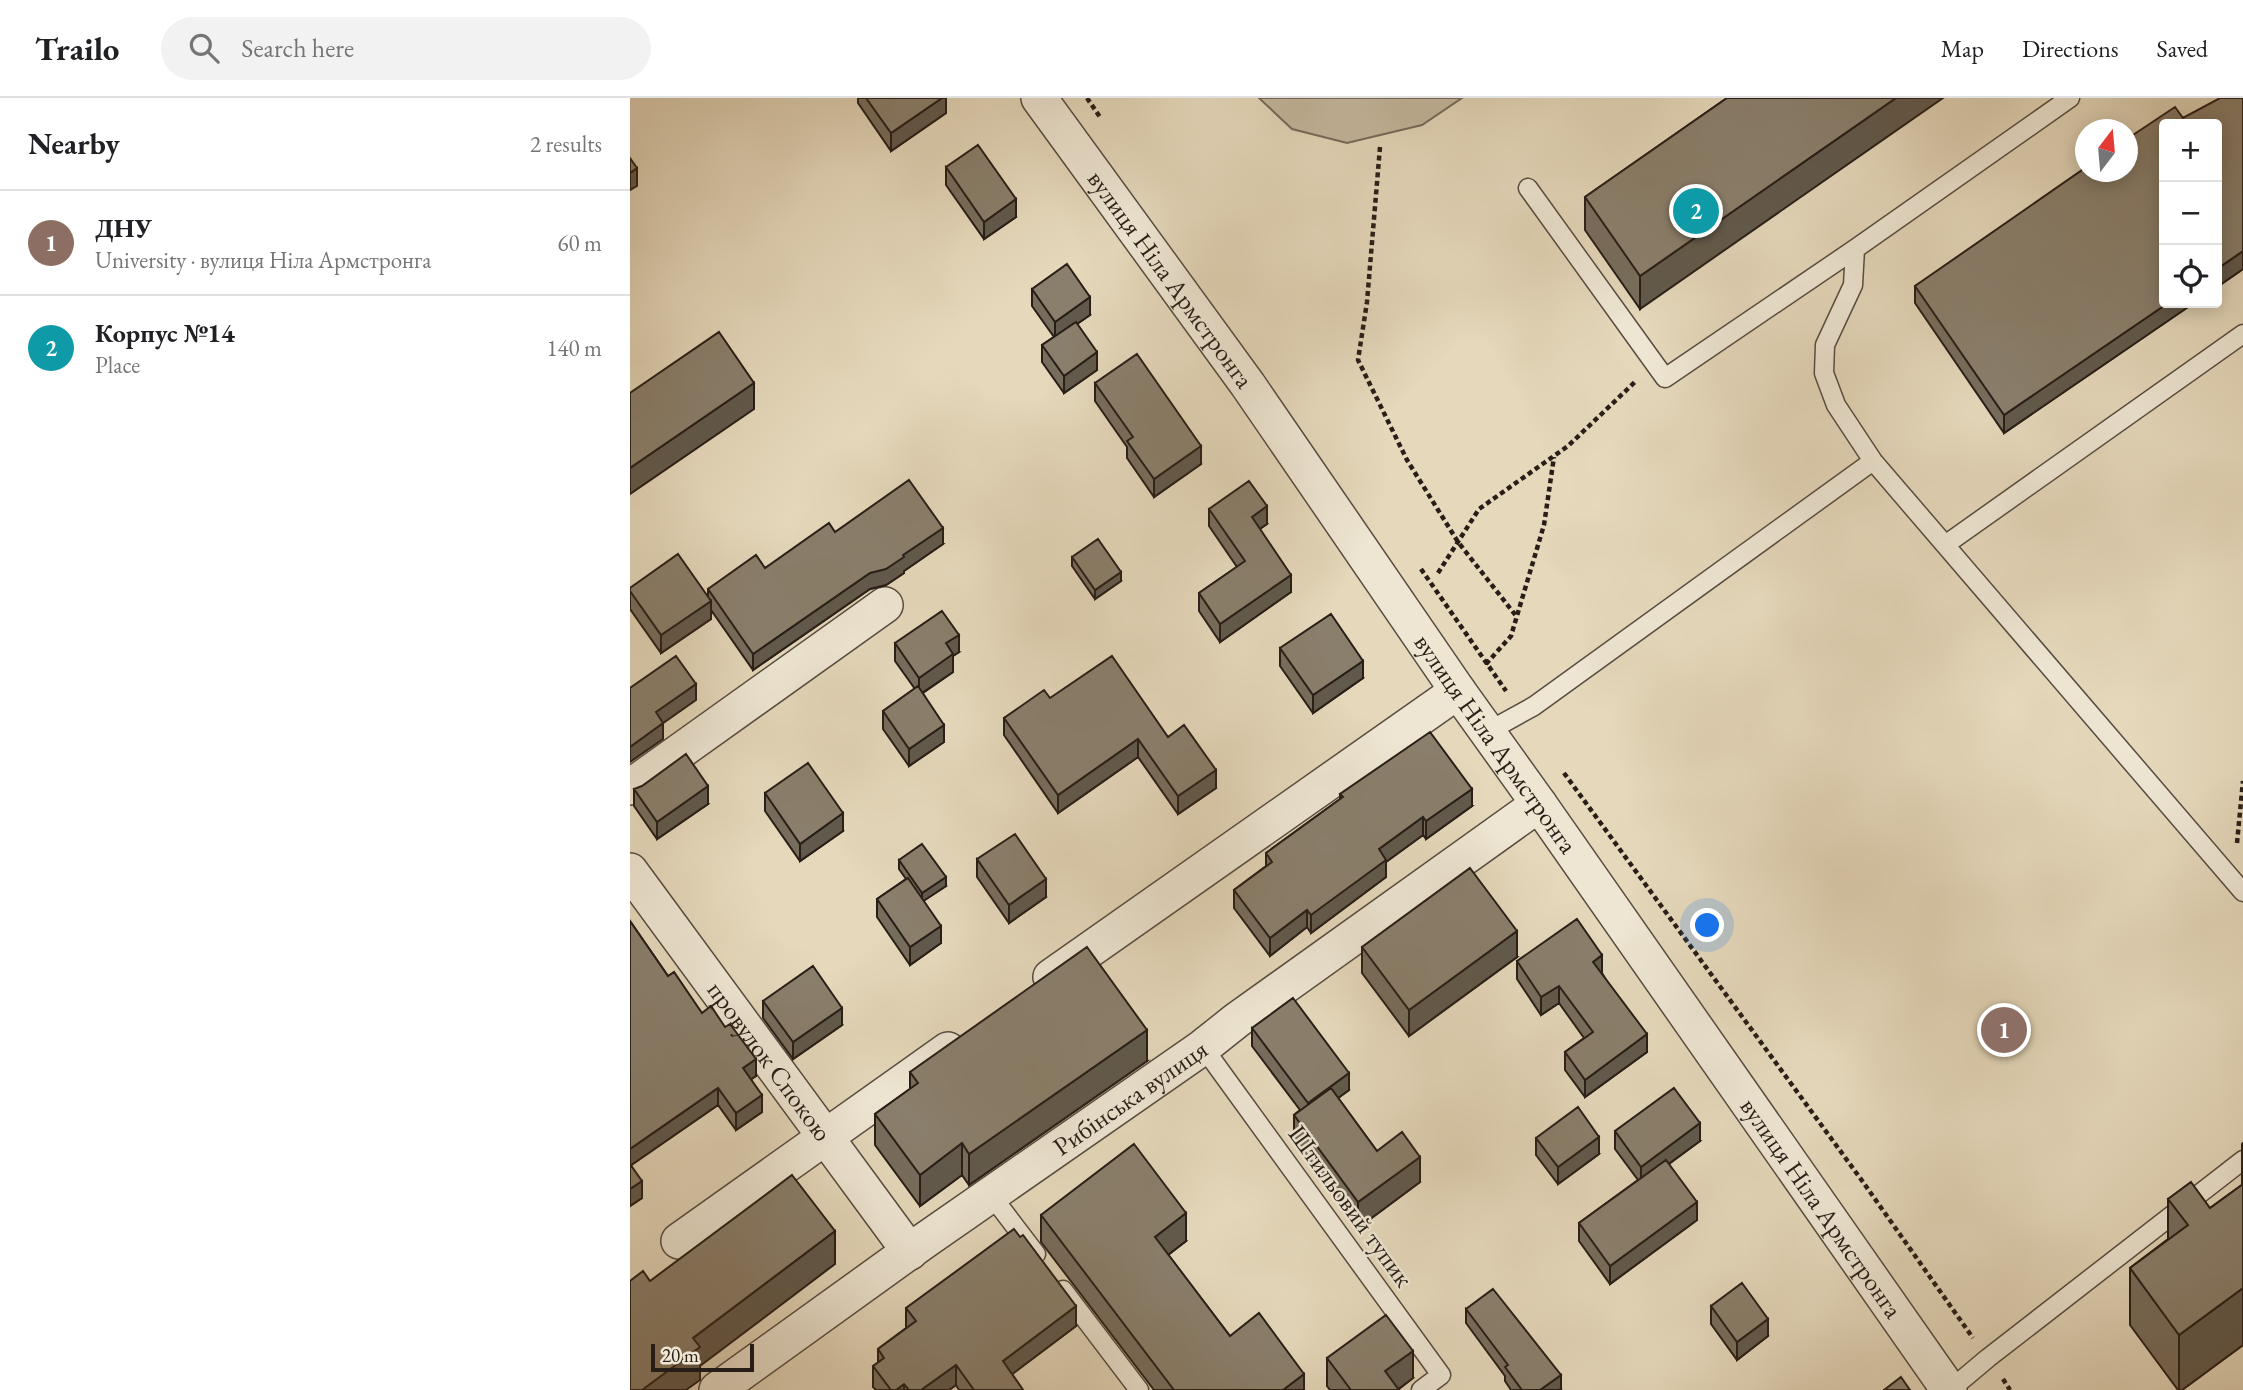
<!DOCTYPE html>
<html lang="en">
<head>
<meta charset="utf-8">
<style>
	body { margin:0; font-family:"EB Garamond",serif; background:#f2f2f2; color:#202124 }
	.controls { position:absolute; right:21px; top:21px; display:grid; overflow:hidden; border-radius:7px; box-shadow:0 4px 18px #0003 }
	.controls button { width:63px; height:63px; display:grid; place-items:center; padding:0; border:0; border-bottom:2px solid #e0e0e0; background:#fff; color:#202124; font:35px sans-serif }
	.compass { position:absolute; left:1445px; top:21px; width:63px; height:63px; border-radius:50%; background:#fff; box-shadow:0 4px 18px #0003; rotate:16deg }
	.scale { position:absolute; left:21px; bottom:18px; width:103px; box-sizing:border-box; padding-left:7px; border:4px solid #281e17; border-top:0; font-size:19px; line-height:24px; white-space:nowrap; color:#281e17; -webkit-text-stroke:5px #eee6d3; paint-order:stroke }
	.you { position:absolute; left:1078px; top:828px; width:24px; height:24px; margin:-18px; border:5px solid #fff; border-radius:50%; background:#1a73e8; box-shadow:0 0 0 10px #1a73e833 }
	.badge { display:grid; place-items:center; width:46px; height:46px; border-radius:50%; background:#7c3aed; color:#fff; font-size:23px; font-weight:700 }
	.pin { position:absolute; translate:-50% -50%; border:4px solid #fff; box-shadow:0 2px 7px #0006 }
	.list { margin:0; padding:0; list-style:none }
	h2 { display:flex; justify-content:space-between; align-items:center; height:91px; margin:0; padding:0 28px; font-size:30px }
	h2 small { font-size:23px; font-weight:400; color:#757577 }
	.list li { display:grid; grid-template-columns:46px 1fr auto; gap:21px; align-items:center; box-sizing:border-box; height:105px; padding:0 28px; border-top:2px solid #e0e0e0 }
	.list b { display:block; font-size:26px; white-space:nowrap }
	.list p { margin:0; font-size:23px; white-space:nowrap; color:#757577 }
	.list em { font-size:23px; font-style:normal; color:#757577 }
	.icon { flex:none; width:38px; height:38px; fill:none; stroke:currentColor; stroke-width:2; stroke-linecap:round; stroke-linejoin:round }
	.map { position:relative; flex:none; width:1613px; height:1292px; overflow:hidden }
	header { display:flex; align-items:center; gap:42px; box-sizing:border-box; height:98px; padding:0 35px; background:#fff; border-bottom:2px solid #e0e0e0 }
	header strong { font-size:33px }
	nav { display:flex; gap:38px; margin-inline-start:auto; font-size:24px }
	.search { width:490px; height:63px; background:#f2f2f2; display:flex; align-items:center; gap:18px; box-sizing:border-box; padding:0 24px; border-radius:38px; color:#757577; font-size:26px }
	main { display:flex }
	aside { flex:1; background:#fff }
	.map>svg:first-child { display:block }
	.green { fill:#c5b89f; stroke:#766b5b; stroke-width:2 }
	.lines { fill:none; stroke-linecap:round; stroke-linejoin:round }
	.service-casing { stroke:#574c40; stroke-width:21 }
	.minor-casing { stroke:#574c40; stroke-width:38 }
	.path { stroke:#281e17; stroke-width:4.5; stroke-dasharray:5 3.5; stroke-linecap:butt }
	.service { stroke:#eee6d3; stroke-width:18 }
	.minor { stroke:#eee6d3; stroke-width:35 }
	.wall { fill:#776d5d; stroke:#281e17; stroke-width:2 }
	.shaded-wall { fill:#61594c; stroke:#281e17; stroke-width:2 }
	.building { fill:#8a7f6c; stroke:#281e17; stroke-width:2 }
	.labels { text-anchor:middle; stroke-width:5; stroke-linejoin:round; paint-order:stroke }
	.street-label { font-size:26px; fill:#281e17; stroke:#eee6d3 }
</style>
</head>
<body>
<header>
<strong>Trailo</strong>
<div class="search"><svg class="icon" aria-label="search" viewBox="0 0 24 24"><circle cx="10" cy="10" r="6"/><path d="M15 15l6 6"/></svg>Search here</div>
<nav><a>Map</a><a>Directions</a><a>Saved</a></nav>
</header>
<main>
<aside>
<h2>Nearby<small>2 results</small></h2>
<ul class="list">
<li><span class="badge" style="background:#8d6e63">1</span><div><b>ДНУ</b><p>University · вулиця Ніла Армстронга</p></div><em>60 m</em></li>
<li><span class="badge" style="background:#0f9aa8">2</span><div><b>Корпус №14</b><p>Place</p></div><em>140 m</em></li>
</ul>
</aside>
<div class="map">
<svg width="1613" height="1292" viewBox="0 0 1613 1292">
	<rect width="100%" height="100%" fill="#e5d8bb"/>
	<filter id="stains"><feTurbulence type="fractalNoise" baseFrequency=".00286" numOctaves="4"/><feColorMatrix values="0 0 0 0 .2 0 0 0 0 .09 0 0 0 0 .02 0 0 0 .5 -.17"/></filter>
	<radialGradient id="worn" r=".72"><stop offset=".6" stop-color="#630" stop-opacity="0"/><stop offset="1" stop-color="#630" stop-opacity=".3"/></radialGradient>
	<path class="green" d="M629,0H832L792,27L717,45L662,31Z"/>
	<g class="lines">
		<g class="service-casing">
			<path id="service" d="M898,90L1035,280L1225,151L1440,0
				M1225,151L1223,187L1195,247L1194,275L1206,307L1243,363L1613,794
				M1315,447L1613,236
				M857,634L904,608L1243,363
				M573,949L811,1277L791,1292
				M361,1097L406,1156
				M433,1192L509,1292
				M1320,1292L1358,1260L1613,1062"/>
		</g>
		<g class="minor-casing">
			<g id="minor">
				<path id="s1" d="M409,0L618,287L828,593L909,706L1319,1292"/>
				<path d="M0,689L255,507"/>
				<path id="s2" d="M0,773L280,1154"/>
				<path d="M421,879L828,593"/>
				<path d="M49,1143L318,952"/>
				<path id="s3" d="M87,1292L294,1143L573,949L607,922L909,706"/>
			</g>
		</g>
		<path class="path" d="M457,0L470,19
			M750,49L737,204L728,262L777,362L828,444L887,519
			M791,471L876,593
			M808,475L849,411L938,348L1006,283
			M856,566L881,538L914,427L924,359
			M934,675L1233,1084L1343,1240
			M1607,745L1613,683
			M1373,1281L1380,1292"/>
		<use href="#service" class="service"/>
		<use href="#minor" class="minor"/>
	</g>
	<path class="wall" d="M228,0H316V15L261,53L228,5Z
		M1097,0L1010,211L955,132V99Z
		M1613,0V171L1374,335L1285,205V188L1553,20Z
		M316,69L386,119L354,141L316,87Z
		M402,191L460,217L447,226L467,272L434,295L412,264V247L424,239L402,208Z
		M465,285L571,366L524,399L497,360V349L465,303Z
		M579,411L637,426L630,431L661,494L590,544L569,513V495L607,469L579,428Z
		M205,434L313,446L274,473V475L256,487L240,491L123,572L81,512V521L31,555L0,511V490L78,499V491L135,470Z
		M442,459L491,483L465,501L442,468Z
		M265,545L329,554L323,558V574L293,595L314,644L279,668L253,631V613L285,591L265,563Z
		M650,550L733,580L683,615L650,568Z
		M420,600L538,639L586,690L548,716L508,659L428,715L374,637V620Z
		M4,691L78,706L27,741L4,708Z
		M135,695L213,733L170,763L135,713Z
		M710,696L842,708L796,741L793,737L756,764V779L681,835L677,829L640,858L604,810V792L636,768V755L710,701Z
		M347,761L416,799L379,825L347,779Z
		M269,762L316,788L293,803L311,845L280,867L247,819V801L276,781L269,771Z
		M0,823L38,878L126,978L121,981L132,1014L106,1032L88,1007L1,1067L12,1100L0,1108Z
		M732,849L887,859L779,938L732,875Z
		M887,863L972,875L1017,954L955,999L935,972V954L954,940L929,905L911,917L887,881Z
		M133,903L212,927L163,961L133,920Z
		M622,930L719,992L708,1000L747,1053L790,1084L728,1130L664,1043V1017L670,1012L622,948Z
		M517,963L339,1087L332,1077L290,1108L245,1047V1016L280,991V974Z
		M985,1033L1070,1043L1039,1066L1067,1122L980,1186L949,1143V1125L1008,1082L985,1051Z
		M906,1040L969,1056L928,1086L906,1057Z
		M1613,1045V1247L1552,1292H1548L1500,1227V1170L1538,1141V1101L1580,1110L1612,1087V1046Z
		M411,1117L556,1143L538,1157L600,1238L674,1292H524L411,1144Z
		M1081,1208L1138,1238L1107,1262L1081,1226Z
		M276,1210L446,1228L382,1276L393,1292H329L326,1287L319,1292H246L243,1289V1268L248,1265V1251L276,1230Z
		M836,1211L931,1291L929,1292H881L875,1283V1278L836,1225Z
		M697,1260L783,1280L769,1291V1292H700L697,1288Z"/>
	<path class="shaded-wall" d="M312,0H316V15L261,53V35Z
		M1266,0H1313L1010,211V178Z
		M7,70V88L0,92V75Z
		M386,101V119L354,141V124Z
		M1613,153V171L1587,189V171Z
		M460,199V217L425,241V224Z
		M1538,205H1564L1374,335V317Z
		M467,254V272L434,295V278Z
		M124,285V311L0,396V370Z
		M571,348V366L524,399V381Z
		M637,408V426L622,436V419Z
		M313,430V446L274,473V475L256,487L240,491L123,572V556L240,475L273,457Z
		M491,474V483L465,501V492Z
		M661,477V494L590,544V526Z
		M81,503V521L31,555V537Z
		M329,537V554L323,558V574L289,597V580L316,545Z
		M733,563V580L683,615V597Z
		M66,586V602L26,630V614Z
		M33,625V641L0,664V649Z
		M314,627V644L279,668V651Z
		M508,641V659L428,715V697Z
		M586,672V690L548,716V698Z
		M78,688V706L27,741V724Z
		M842,691V708L796,741V723Z
		M213,715V733L170,763V746Z
		M793,719V737L756,764V779L681,835V817L749,751Z
		M316,779V788L292,804V795Z
		M416,781V799L379,825V807Z
		M677,812V829L640,858V840Z
		M311,828V845L280,867V849Z
		M887,833V859L779,938V912Z
		M972,857V875L963,881V864Z
		M929,888V905L911,917V899Z
		M212,910V927L163,961V944Z
		M517,932V963L339,1087V1056Z
		M1017,936V954L955,999V982Z
		M126,961V978L113,987V970Z
		M719,975V992L678,1022V1005Z
		M88,990V1007L0,1068V1051Z
		M132,997V1014L106,1032V1015Z
		M1070,1025V1043L1011,1086V1069Z
		M969,1039V1056L928,1086V1069Z
		M332,1045V1077L290,1108V1077Z
		M790,1059V1084L728,1130V1104Z
		M12,1083V1100L0,1108V1091Z
		M1067,1104V1122L980,1186V1168Z
		M556,1115V1143L525,1167V1139Z
		M205,1133V1166L70,1268V1282L56,1292H12L63,1240Z
		M1613,1190V1247L1552,1292H1549V1237Z
		M446,1208V1228L373,1283V1263Z
		M1138,1221V1238L1107,1262V1244Z
		M783,1253V1280L767,1292L755,1273Z
		M326,1267V1287L319,1292H291Z
		M674,1276V1292H653Z
		M931,1277V1291L929,1292H910Z
		M274,1286V1292H266Z"/>
	<path class="building" d="M236,0H312L261,35Z
		M1097,0H1266L1010,178L955,99Z
		M1590,0H1613V153L1587,171V26H1534V205H1538L1374,317L1285,188L1455,70V74H1497V41L1545,9L1553,20Z
		M348,47L386,101L354,124L316,69Z
		M0,60L7,70L0,75Z
		M437,166L460,199L425,224L402,191Z
		M446,224L467,254L434,278L412,247Z
		M89,234L124,285L0,370V295Z
		M507,256L571,348L524,381L497,343L503,339L465,285Z
		M279,382L313,430L273,457L274,459L256,471L240,475L123,556L78,491L126,457L135,470L199,425L205,434Z
		M619,383L637,408L622,419L661,477L590,526L569,495L615,463L579,411Z
		M468,441L491,474L465,492L442,459Z
		M48,456L81,503L31,537L0,493V490Z
		M312,513L329,537L316,545L323,556L289,580L265,545Z
		M701,516L733,563L683,597L650,550Z
		M46,558L66,586L26,614L33,625L0,649V590Z
		M482,558L538,639L554,627L586,672L548,698L508,641L428,697L374,620L414,592L420,600Z
		M288,588L314,627L279,651L253,613Z
		M800,634L842,691L796,723L793,719L749,751L756,762L681,817L677,812L640,840L604,792L642,764L636,755L713,699L710,696Z
		M56,656L78,688L27,724L4,691L12,688Z
		M178,665L213,715L170,746L135,695Z
		M385,736L416,781L379,807L347,761Z
		M292,746L316,779L292,795L269,762Z
		M840,770L887,833L779,912L732,849Z
		M278,780L311,828L280,849L247,801Z
		M947,821L972,857L963,864L1017,936L955,982L935,954L963,934L929,888L911,899L887,863Z
		M0,823L38,878L44,874L72,915L81,908L95,929L100,926L126,961L113,970L132,997L106,1015L88,990L0,1051Z
		M457,849L517,932L339,1056L332,1045L290,1077L245,1016L288,985L280,974Z
		M183,868L212,910L163,944L133,903Z
		M663,900L719,975L678,1005L622,930Z
		M701,990L747,1053L772,1034L790,1059L728,1104L664,1017Z
		M1044,990L1070,1025L1011,1069L985,1033Z
		M948,1009L969,1039L928,1069L906,1040Z
		M504,1046L556,1115L525,1139L600,1238L629,1215L674,1276L653,1292H544L411,1117Z
		M1036,1062L1067,1104L980,1168L949,1125Z
		M0,1066L12,1083L0,1091Z
		M162,1077L205,1133L63,1240L70,1249L12,1292H0V1183L13,1173L20,1183Z
		M1561,1084L1580,1110L1613,1086V1190L1549,1237L1500,1170L1558,1127L1538,1101Z
		M384,1131L390,1139L393,1137L446,1208L373,1263L393,1292H344L326,1267L291,1292H279L274,1286L266,1292H261L243,1268L254,1260L248,1251L286,1223L276,1210Z
		M1112,1185L1138,1221L1107,1244L1081,1208Z
		M863,1191L931,1277L910,1292H892L875,1269L878,1267L836,1211Z
		M756,1217L783,1253L755,1273L769,1292H721L697,1260Z
		M1271,1279L1280,1292H1254Z"/>
	<g class="labels">
		<g class="street-label">
			<text dy="9" stroke="none"><textPath href="#s1" startOffset="224">вулиця Ніла Армстронга</textPath></text>
			<text dy="9" stroke="none"><textPath href="#s1" startOffset="791">вулиця Ніла Армстронга</textPath></text>
			<text dy="9" stroke="none"><textPath href="#s2" startOffset="236">провулок Спокою</textPath></text>
			<text dy="9" stroke="none"><textPath href="#s3" startOffset="506">Рибінська вулиця</textPath></text>
			<text transform="translate(721 1108) rotate(54)" y="9">Штильовий тупик</text>
			<text dy="9" stroke="none"><textPath href="#s1" startOffset="1358">вулиця Ніла Армстронга</textPath></text>
		</g>
	</g>
	<rect width="100%" height="100%" filter="url(#stains)"/>
	<rect width="100%" height="100%" fill="url(#worn)"/>
</svg>
<div class="controls">
<button>+</button>
<button>−</button>
<button><svg class="icon" aria-label="locate" viewBox="0 0 24 24"><circle cx="12" cy="12" r="6"/><path d="M12 2v4M12 18v4M2 12h4M18 12h4"/></svg></button>
</div>
<svg class="compass" viewBox="-18 -18 36 36"><path d="M0-13l5 13h-10z" fill="#e53935"/><path d="M0 13l5-13h-10z" fill="#757577"/></svg>
<div class="scale">20 m</div>
<div class="you"></div>
<div class="pin badge" style="left:1374px;top:932px;background:#8d6e63">1</div>
<div class="pin badge" style="left:1066px;top:113px;background:#0f9aa8">2</div>
</div>
</main>
</body>
</html>
